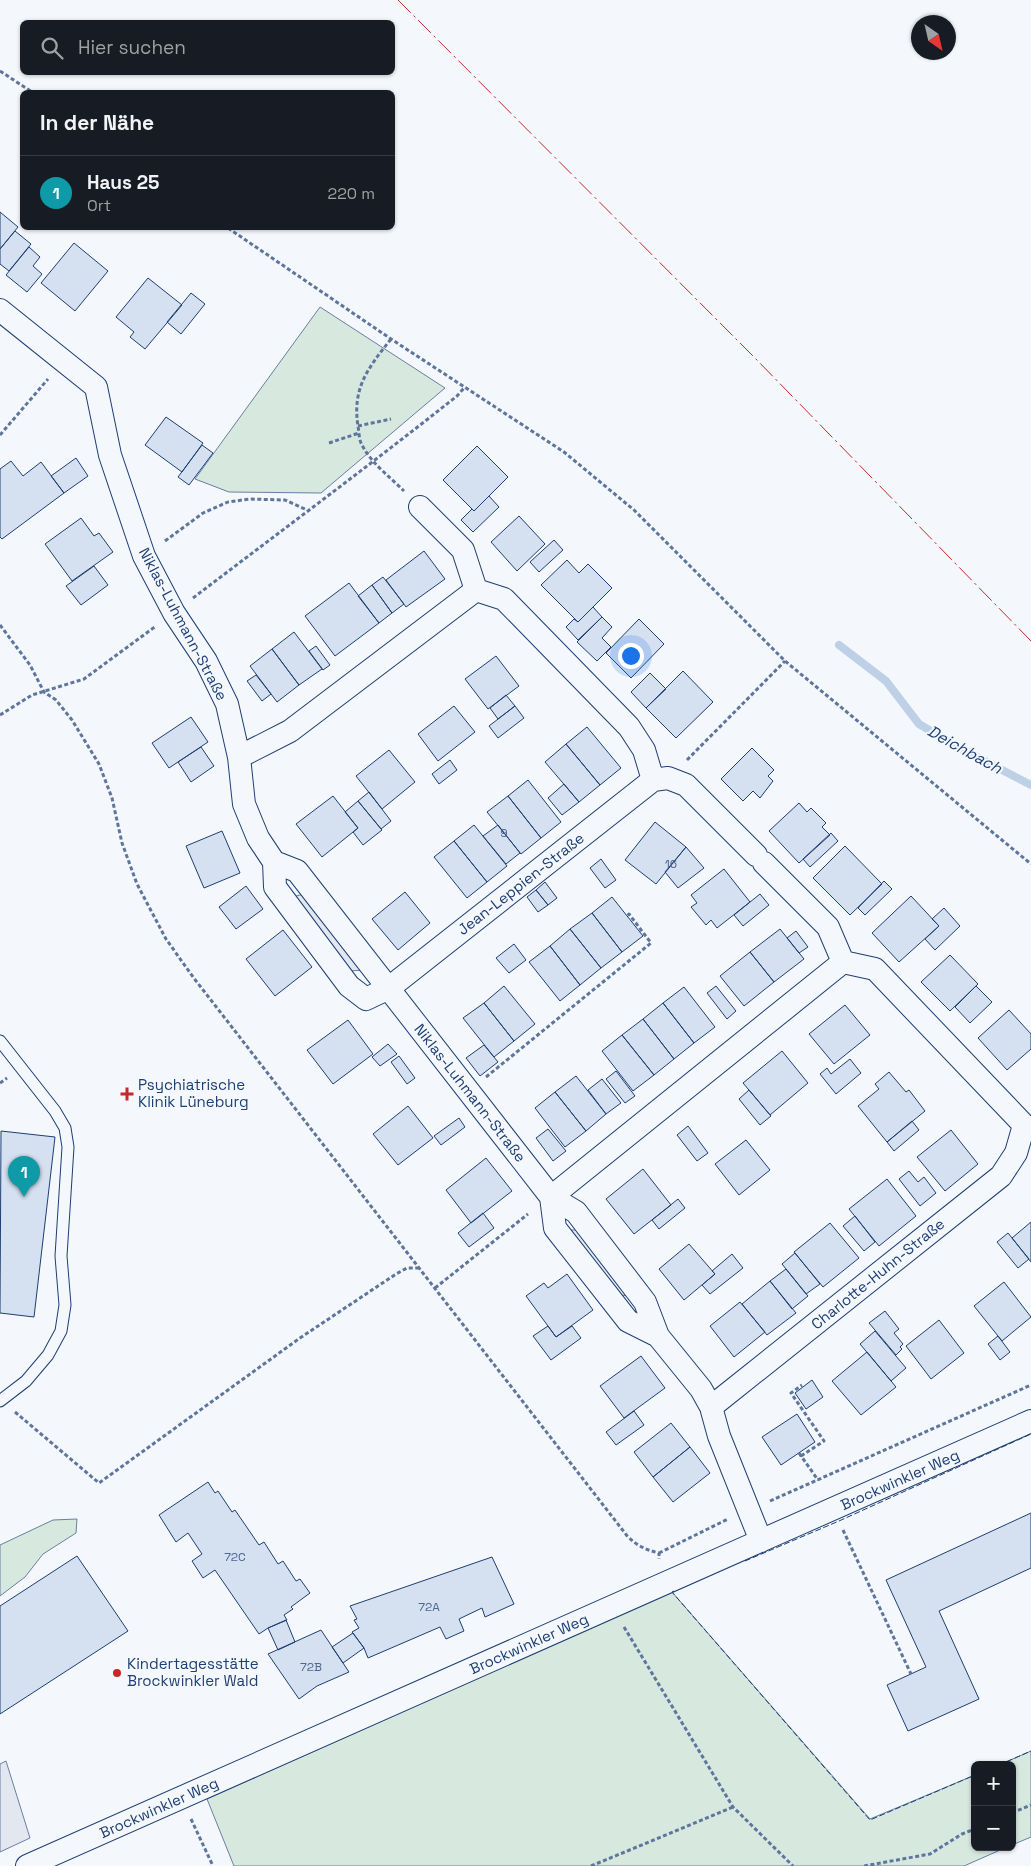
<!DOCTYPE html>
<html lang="de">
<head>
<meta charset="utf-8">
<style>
	body { margin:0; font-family:"Space Grotesk",sans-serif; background:#242831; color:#f1f3f6 }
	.controls { position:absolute; right:15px; bottom:15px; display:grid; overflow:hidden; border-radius:8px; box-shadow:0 1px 4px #0004 }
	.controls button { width:45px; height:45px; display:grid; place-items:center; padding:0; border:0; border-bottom:1px solid #363941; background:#171b24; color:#f1f3f6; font:25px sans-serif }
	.compass { position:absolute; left:911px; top:15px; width:45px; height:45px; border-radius:50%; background:#171b24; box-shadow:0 1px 4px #0004; rotate:146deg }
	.you { position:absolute; left:630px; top:655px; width:18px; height:18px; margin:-12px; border:4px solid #fff; border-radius:50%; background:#1a73e8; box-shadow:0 0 0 8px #1a73e833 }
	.badge { display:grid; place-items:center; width:32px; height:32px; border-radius:50%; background:#2563eb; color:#fff; font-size:16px; font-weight:700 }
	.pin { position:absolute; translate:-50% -41px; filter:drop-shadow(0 1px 2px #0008) }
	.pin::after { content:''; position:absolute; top:26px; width:18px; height:15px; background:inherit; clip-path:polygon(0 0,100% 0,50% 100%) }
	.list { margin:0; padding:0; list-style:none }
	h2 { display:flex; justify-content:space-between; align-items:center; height:65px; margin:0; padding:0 20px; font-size:21px }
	h2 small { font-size:16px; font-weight:400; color:#9ea1a6 }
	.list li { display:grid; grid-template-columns:32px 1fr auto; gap:15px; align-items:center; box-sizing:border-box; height:75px; padding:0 20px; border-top:1px solid #363941 }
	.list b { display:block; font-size:19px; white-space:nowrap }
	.list p { margin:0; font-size:16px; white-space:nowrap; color:#9ea1a6 }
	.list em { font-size:16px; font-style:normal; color:#9ea1a6 }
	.icon { flex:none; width:28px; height:28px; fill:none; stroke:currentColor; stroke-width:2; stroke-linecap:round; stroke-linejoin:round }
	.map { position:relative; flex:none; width:1031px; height:1866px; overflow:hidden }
	.search { position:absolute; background:#171b24; box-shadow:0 1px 4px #0004; left:20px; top:20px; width:375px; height:55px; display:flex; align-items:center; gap:12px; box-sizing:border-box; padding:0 18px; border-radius:8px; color:#9ea1a6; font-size:19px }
	.panel { position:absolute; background:#171b24; box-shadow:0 1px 4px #0004; left:20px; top:90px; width:375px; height:140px; border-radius:8px }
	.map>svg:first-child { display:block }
	.green { fill:#d7e8df; stroke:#687fa3 }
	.parking { fill:#e3e8f0; stroke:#687fa3 }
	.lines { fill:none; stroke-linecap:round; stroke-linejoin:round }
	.stream { stroke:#bed0e5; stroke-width:8 }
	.building { fill:#d5e0f0; stroke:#1d3f73 }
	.service-casing { stroke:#1d3f73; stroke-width:13 }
	.minor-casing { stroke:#1d3f73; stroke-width:24 }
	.path { stroke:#5e769c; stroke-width:3; stroke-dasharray:4 2.5; stroke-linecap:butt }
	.service { stroke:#f4f7fb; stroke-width:11 }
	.minor { stroke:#f4f7fb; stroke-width:22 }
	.fence { stroke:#1d3f73; stroke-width:1; stroke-dasharray:6 2.5; stroke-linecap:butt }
	.power { stroke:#c62828; stroke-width:1; stroke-dasharray:18 4 2.5 4; stroke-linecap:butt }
	.poi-dot { fill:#c62828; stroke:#f4f7fb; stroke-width:2 }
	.labels { text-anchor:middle; stroke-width:4; stroke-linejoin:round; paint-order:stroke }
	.number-label { font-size:12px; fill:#4b6792 }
	.street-label { font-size:15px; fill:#1d3f73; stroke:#f4f7fb }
	.poi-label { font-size:15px; fill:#1d3f73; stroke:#f4f7fb; text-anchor:start }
	.water-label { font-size:16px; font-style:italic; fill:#1d3f73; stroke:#f4f7fb }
</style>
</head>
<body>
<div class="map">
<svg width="1031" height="1866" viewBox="0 0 1031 1866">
	<rect width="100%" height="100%" fill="#f4f7fb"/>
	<path class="green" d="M320,307L445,388L321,493L229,492L195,479Z
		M77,1519L76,1533L43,1554L25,1577L0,1596V1545L53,1520Z
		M672,1592L870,1819L975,1775V1847H1007L964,1866H234L207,1799Z
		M1031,1751V1837L1012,1845V1765H999Z"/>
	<path class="parking" d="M308,893L370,970L345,971L288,898Z
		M583,1229L636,1297L613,1294L563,1231Z
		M6,1761L30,1838L0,1852V1764Z"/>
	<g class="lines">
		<path class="stream" d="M839,645L886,681L919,724L956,746L1031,785"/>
	</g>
	<path class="building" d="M0,212L18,227L0,249Z
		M15,231L31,244L9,271L0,264V249Z
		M74,243L108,271L75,311L41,283Z
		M29,247L40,257L33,266L42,274L27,292L6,275Z
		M148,278L182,305L145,349L130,337L134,332L116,317Z
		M191,293L205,304L181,334L167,322Z
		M166,417L203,443L182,472L145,445Z
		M202,445L213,453L189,485L178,477Z
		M477,446L508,477L474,511L443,480Z
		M76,458L88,476L64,493L51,476Z
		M11,461L23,476L41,462L64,493L2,539L0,537V469Z
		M489,496L499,507L473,532L461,520L472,509L474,511Z
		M519,516L545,544L517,571L491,542Z
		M81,518L94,536L99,533L113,552L72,581L45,544Z
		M554,540L563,550L539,572L530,562Z
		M424,551L445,579L406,607L386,580Z
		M567,560L579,573L588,564L612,588L578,622L541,585Z
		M94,566L108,585L81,605L66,586Z
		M383,577L404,604L392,613L372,585Z
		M349,583L379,623L335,656L305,616Z
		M372,585L392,613L379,623L358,596Z
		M593,607L602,617L578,640L566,627L574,619L578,622Z
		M602,617L612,627L602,638L611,647L597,661L577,642Z
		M639,619L664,644L631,678L606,653Z
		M294,632L322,669L299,685L272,649Z
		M316,646L330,665L323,670L309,651Z
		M272,649L299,685L277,702L250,666Z
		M496,656L519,686L488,709L465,679Z
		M683,671L713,702L676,738L646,708Z
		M650,673L666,689L646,708L631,692Z
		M256,675L271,694L262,701L247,681Z
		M506,695L515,706L498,719L490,708Z
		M454,706L475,732L438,761L418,734Z
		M515,706L524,718L498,738L489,726Z
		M191,717L208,742L169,768L152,743Z
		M587,727L621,768L600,785L566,744Z
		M566,744L600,785L579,802L545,762Z
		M201,747L214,766L191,782L178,762Z
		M752,748L774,770L768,776L773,781L760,798L753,791L743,801L721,779Z
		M389,750L415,782L382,809L356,776Z
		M450,760L457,770L439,784L432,774Z
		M528,780L561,822L541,838L508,796Z
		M564,784L579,802L562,815L548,798Z
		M369,792L391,821L381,829L358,801Z
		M333,796L358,828L322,857L296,824Z
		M508,796L541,838L521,854L487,812Z
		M358,801L382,830L363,845L353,832L358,828L345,812Z
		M799,803L807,812L811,808L826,823L822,827L830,835L799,863L769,831Z
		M655,822L686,847L656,884L625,860Z
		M474,825L507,866L487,882L454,841Z
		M498,825L520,853L506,864L483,836Z
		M222,831L240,873L204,888L186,846Z
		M831,833L838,841L810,867L803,859Z
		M454,841L487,882L467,898L434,857Z
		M845,846L882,884L850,915L813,878Z
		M686,847L704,868L678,888L665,872Z
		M601,859L616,880L605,888L590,868Z
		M724,869L750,902L717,928L711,920L706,925L691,907L697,903L691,895Z
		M884,881L892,889L865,915L858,908Z
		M545,882L557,898L548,905L536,890Z
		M246,886L263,909L236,929L219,907Z
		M536,890L548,905L538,912L527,897Z
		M405,892L430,923L398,950L372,919Z
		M760,894L769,905L743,926L734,915Z
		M911,896L939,926L899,962L872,933Z
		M612,897L643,936L622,952L592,913Z
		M944,908L960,926L935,950L925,939L939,926L932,919Z
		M592,913L622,952L601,968L570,929Z
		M570,929L601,968L580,985L550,946Z
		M780,929L804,959L774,982L750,952Z
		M283,930L312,967L275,996L246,959Z
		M796,931L808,947L799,953L787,938Z
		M514,944L526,960L509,973L496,958Z
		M550,946L580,985L560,1001L529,962Z
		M750,952L774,982L744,1006L720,976Z
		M950,955L978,984L950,1011L921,982Z
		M504,986L535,1024L514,1041L484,1003Z
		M716,986L736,1011L727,1019L707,993Z
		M976,986L992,1002L970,1023L955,1007Z
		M684,987L715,1027L694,1043L663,1003Z
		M484,1003L514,1041L494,1057L463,1018Z
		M663,1003L694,1043L674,1059L643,1019Z
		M845,1005L870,1035L834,1064L809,1034Z
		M1009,1010L1031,1034V1049L1007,1070L978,1038Z
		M643,1019L674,1059L654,1075L622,1035Z
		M348,1020L373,1054L333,1084L307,1050Z
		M622,1035L654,1075L633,1091L602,1051Z
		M388,1044L397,1054L380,1066L372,1057Z
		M484,1045L498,1062L480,1076L466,1058Z
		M782,1051L808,1083L770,1115L743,1083Z
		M399,1056L415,1078L407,1084L391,1062Z
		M850,1059L861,1073L836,1094L820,1074L827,1068L831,1074Z
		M616,1071L635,1096L625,1103L606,1079Z
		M889,1072L906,1092L909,1090L925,1111L887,1142L858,1106L879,1089L875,1084Z
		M576,1076L606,1114L586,1131L555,1092Z
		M602,1079L621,1103L606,1114L588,1090Z
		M749,1090L771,1116L760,1125L739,1099Z
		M555,1092L586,1131L565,1147L535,1108Z
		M408,1106L433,1138L398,1165L373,1134Z
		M459,1118L465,1127L441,1145L434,1136Z
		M912,1121L919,1130L894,1151L887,1142Z
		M688,1126L708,1153L697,1161L677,1135Z
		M548,1129L566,1151L553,1161L536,1138Z
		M951,1130L978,1164L945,1191L917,1157Z
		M1,1131L55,1137L34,1317L0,1313Z
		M746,1140L770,1170L739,1195L715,1164Z
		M486,1158L512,1191L471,1223L446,1190Z
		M643,1169L671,1205L634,1234L606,1199Z
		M909,1171L918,1182L924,1177L936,1193L920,1206L899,1179Z
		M887,1179L916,1216L879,1246L849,1209Z
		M678,1199L685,1208L659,1229L652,1220Z
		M483,1213L494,1228L469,1247L458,1233Z
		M855,1216L875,1242L864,1251L843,1226Z
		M1031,1222V1262L1012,1238Z
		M830,1223L859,1258L823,1287L794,1252Z
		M1008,1233L1029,1259L1018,1268L997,1242Z
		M689,1244L715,1274L684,1300L659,1269Z
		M795,1253L820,1284L806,1294L782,1264Z
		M732,1254L743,1268L710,1294L702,1285L715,1274L712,1271Z
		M786,1269L808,1296L792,1309L770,1281Z
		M567,1274L593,1310L556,1337L526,1296L544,1283L548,1288Z
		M770,1281L796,1313L767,1335L742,1304Z
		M1004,1282L1031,1317L1002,1341L974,1306Z
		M740,1302L765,1332L734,1357L710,1326Z
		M885,1311L899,1329L894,1333L903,1344L900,1347L902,1349L896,1355L869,1323Z
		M939,1320L964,1353L931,1379L906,1346Z
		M548,1326L556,1337L572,1326L581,1338L551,1360L533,1336Z
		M875,1331L906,1368L891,1381L860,1344Z
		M998,1336L1010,1352L1000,1360L988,1344Z
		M867,1352L896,1387L861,1415L832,1381Z
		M641,1356L665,1388L624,1418L600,1386Z
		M812,1380L823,1397L806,1409L795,1393Z
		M634,1411L644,1425L616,1445L606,1432Z
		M797,1414L815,1442L781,1465L762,1437Z
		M671,1423L690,1447L653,1477L634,1452Z
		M690,1447L710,1473L673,1502L653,1477Z
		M208,1482L215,1493L218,1491L232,1512L235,1510L259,1545L264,1542L278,1564L283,1561L296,1581L300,1579L310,1593L291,1607L293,1609L284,1615L287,1620L268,1628L259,1634L215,1570L203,1578L192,1561L202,1554L188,1533L176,1542L159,1515Z
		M1031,1513V1568L939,1611L979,1699L908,1731L887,1685L926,1667L886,1580Z
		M77,1556L128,1631L0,1714V1606Z
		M492,1557L514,1604L485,1617L482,1608L459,1619L464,1631L446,1639L440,1627L368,1658L364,1648L352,1632L359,1628L354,1620L357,1619L350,1606Z
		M286,1620L295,1642L278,1650L268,1628Z
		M321,1630L349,1672L317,1686L299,1699L268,1654Z
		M353,1633L364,1648L343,1663L332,1647Z"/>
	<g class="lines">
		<g class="service-casing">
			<path id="service" d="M0,1041L55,1111L65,1128L68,1147L61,1256L65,1305L61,1331L48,1355L26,1381L0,1401"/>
		</g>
		<g class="minor-casing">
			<path id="minor" d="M0,310L96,387L110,455L144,556L174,613L206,661L227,704L239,757L244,804L258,838L274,862L275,887L349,986L366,999L389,988L653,780L644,750L629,727L504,599L476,590L290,731L239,757
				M420,507L463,550L476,590
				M653,780L668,778L686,785L756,855
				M274,862L297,871L551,1197L576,1212L645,1302L658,1336L701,1389L711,1407L719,1436L761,1541
				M764,863L828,927L843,962
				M551,1197L843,962L875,969L1024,1125L1016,1153L1001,1176L711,1407
				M551,1197L555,1228L628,1321L658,1336
				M27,1866L1031,1421"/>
		</g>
		<path class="path" d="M0,71L32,92
			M228,228L391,339L564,452L634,510L785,661L1031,864
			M391,339C368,368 352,388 358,426C359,432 359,440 362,445C371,463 390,477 404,491
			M358,426L391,419
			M0,435L48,379
			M329,443L359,433
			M165,541L203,513L228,502L250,499L285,500L307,510
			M193,598C281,531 370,465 457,396L465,387
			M0,625L30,665L44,692L56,700L72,720L99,764L112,798L122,843L137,884L166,939L193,977L628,1537C638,1546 646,1550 659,1553V1559
			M0,715L32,695L84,679L156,626
			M687,760L785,661
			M486,1077L651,943L629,914L627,916
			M0,1083L7,1078
			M435,1288L528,1214
			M15,1412L99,1483L300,1338L396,1274L407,1268H418
			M799,1453L818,1480
			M801,1456L824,1441L791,1393L802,1385
			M770,1501L1031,1385
			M843,1530L911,1674
			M659,1553L728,1519
			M624,1627L733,1807L793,1866
			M1012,1813L1031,1805
			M191,1819L213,1866
			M591,1866L733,1807
			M864,1866L930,1854L962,1834L975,1829"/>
		<use href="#service" class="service"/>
		<use href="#minor" class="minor"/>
		<path class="fence" d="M745,1561L839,1521L1031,1434
			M674,1591L672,1592L870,1820L975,1775
			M999,1765L1031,1751"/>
		<path class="power" d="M398,0L753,356L1031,641"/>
	</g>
	<g class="poi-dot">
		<path d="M124.5 1086.5h5v5h5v5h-5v5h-5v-5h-5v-5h5z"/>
		<circle cx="117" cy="1673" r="5"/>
	</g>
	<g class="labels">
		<g class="number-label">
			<text x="504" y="837">9</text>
			<text x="671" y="868">16</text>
			<text x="235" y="1561">72C</text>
			<text x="429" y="1611">72A</text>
			<text x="311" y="1671">72B</text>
		</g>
		<g class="street-label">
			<text transform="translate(183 624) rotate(62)" y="5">Niklas-Luhmann-Straße</text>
			<text transform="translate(521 884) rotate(-38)" y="5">Jean-Leppien-Straße</text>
			<text transform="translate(470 1093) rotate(52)" y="5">Niklas-Luhmann-Straße</text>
			<text transform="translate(878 1274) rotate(-39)" y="5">Charlotte-Huhn-Straße</text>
			<text transform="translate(900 1480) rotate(-24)" y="5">Brockwinkler Weg</text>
			<text transform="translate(529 1644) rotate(-24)" y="5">Brockwinkler Weg</text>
			<text transform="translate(159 1808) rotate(-24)" y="5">Brockwinkler Weg</text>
		</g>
		<g class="poi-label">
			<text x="138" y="1090">Psychiatrische<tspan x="138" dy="17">Klinik Lüneburg</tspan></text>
			<text x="127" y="1669">Kindertagesstätte<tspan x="127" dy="17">Brockwinkler Wald</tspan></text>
		</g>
		<g class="water-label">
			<text transform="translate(965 749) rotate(29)" y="6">Deichbach</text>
		</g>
	</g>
</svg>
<div class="controls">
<button>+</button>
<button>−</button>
</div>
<svg class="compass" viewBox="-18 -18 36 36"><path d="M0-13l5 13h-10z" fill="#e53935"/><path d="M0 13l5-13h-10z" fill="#9ea1a6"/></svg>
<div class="you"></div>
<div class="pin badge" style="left:24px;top:1197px;background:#0f9aa8">1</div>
<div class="search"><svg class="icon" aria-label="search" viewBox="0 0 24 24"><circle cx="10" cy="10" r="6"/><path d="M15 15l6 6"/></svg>Hier suchen</div>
<section class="panel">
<h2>In der Nähe<small></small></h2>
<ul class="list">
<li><span class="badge" style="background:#0f9aa8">1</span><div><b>Haus 25</b><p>Ort</p></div><em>220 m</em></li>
</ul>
</section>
</div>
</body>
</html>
